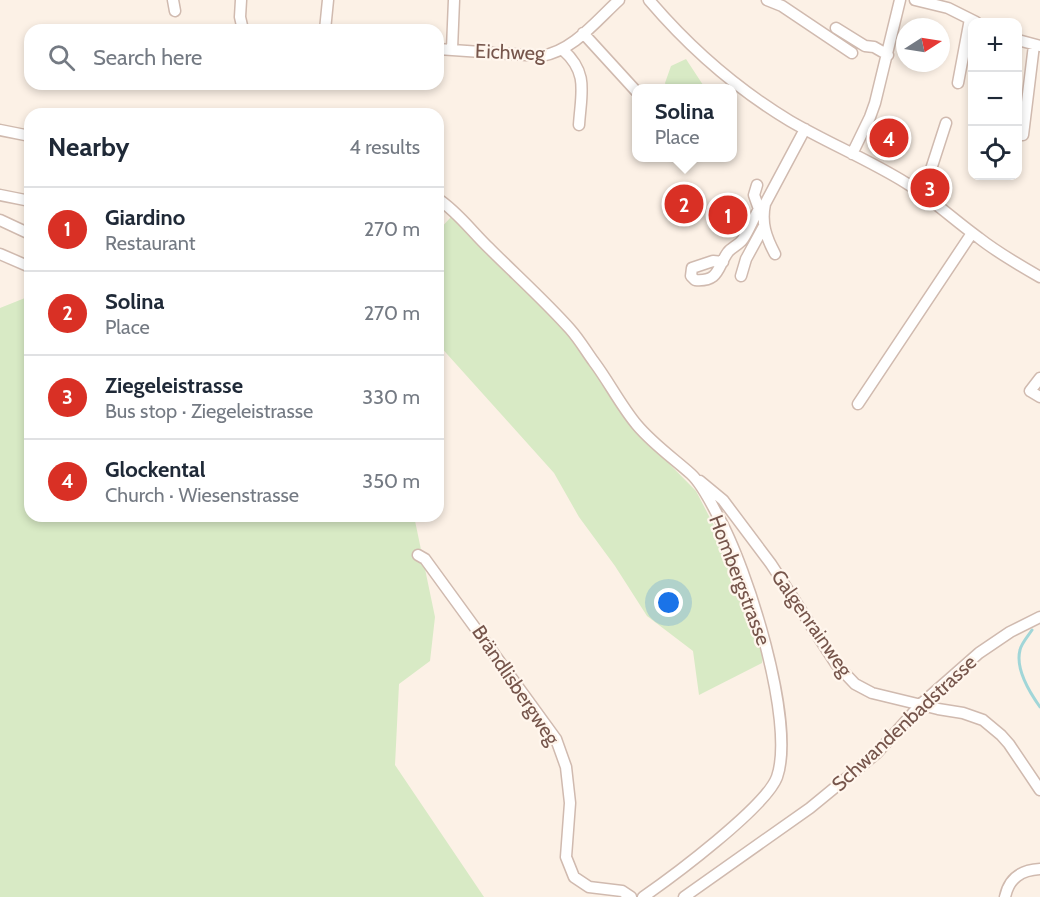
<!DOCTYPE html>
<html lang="en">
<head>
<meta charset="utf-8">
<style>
	body { margin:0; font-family:Cabin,sans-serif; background:#f6f6f7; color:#1f2937 }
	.controls { position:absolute; right:18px; top:18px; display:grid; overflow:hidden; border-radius:12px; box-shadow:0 3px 9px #0003 }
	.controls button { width:54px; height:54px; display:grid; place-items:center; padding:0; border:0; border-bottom:2px solid #e0e1e3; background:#fff; color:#1f2937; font:30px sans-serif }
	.compass { position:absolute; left:896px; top:18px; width:54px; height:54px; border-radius:50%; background:#fff; box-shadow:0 3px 9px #0003; rotate:78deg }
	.you { position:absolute; left:669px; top:603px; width:21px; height:21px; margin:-15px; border:4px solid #fff; border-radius:50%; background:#1a73e8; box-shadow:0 0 0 9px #1a73e833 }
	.badge { display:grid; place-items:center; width:39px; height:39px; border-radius:50%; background:#d93025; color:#fff; font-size:20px; font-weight:700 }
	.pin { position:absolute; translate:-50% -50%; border:3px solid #fff; box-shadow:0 2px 6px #0006 }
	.popup { position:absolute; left:632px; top:84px; width:105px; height:78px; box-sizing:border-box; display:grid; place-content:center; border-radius:12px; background:#fff; filter:drop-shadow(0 2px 4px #0005); font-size:20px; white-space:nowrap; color:#747a83 }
	.popup b { font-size:22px; color:#1f2937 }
	.popup::after { content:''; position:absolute; left:50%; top:100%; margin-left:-12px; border:12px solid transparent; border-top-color:#fff }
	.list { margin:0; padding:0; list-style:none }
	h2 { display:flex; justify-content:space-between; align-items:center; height:78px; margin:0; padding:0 24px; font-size:26px }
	h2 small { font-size:20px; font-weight:400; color:#747a83 }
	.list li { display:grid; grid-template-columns:39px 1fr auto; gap:18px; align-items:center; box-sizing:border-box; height:84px; padding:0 24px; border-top:2px solid #e0e1e3 }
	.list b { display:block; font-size:22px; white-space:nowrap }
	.list p { margin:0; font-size:20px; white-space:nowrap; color:#747a83 }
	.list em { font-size:20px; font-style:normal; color:#747a83 }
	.icon { flex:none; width:33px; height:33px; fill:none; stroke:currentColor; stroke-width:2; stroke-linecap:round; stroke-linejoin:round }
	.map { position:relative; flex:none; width:1040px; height:897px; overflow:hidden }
	.search { position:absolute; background:#fff; box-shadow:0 3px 9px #0003; left:24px; top:24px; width:420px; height:66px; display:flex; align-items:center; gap:15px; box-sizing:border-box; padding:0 21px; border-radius:18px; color:#747a83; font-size:22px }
	.panel { position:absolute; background:#fff; box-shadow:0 3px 9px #0003; left:24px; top:108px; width:420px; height:414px; border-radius:18px }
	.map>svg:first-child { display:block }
	.green { fill:#d8eac5 }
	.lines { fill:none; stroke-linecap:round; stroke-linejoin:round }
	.stream { stroke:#a1d6d8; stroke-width:3 }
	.minor-casing { stroke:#d0baaf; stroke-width:13 }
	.minor { stroke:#fff; stroke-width:10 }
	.labels { text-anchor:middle; stroke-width:4.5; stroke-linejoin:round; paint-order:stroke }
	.street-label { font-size:20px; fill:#76554b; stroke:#fff6ed }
</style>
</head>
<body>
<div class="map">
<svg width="1040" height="897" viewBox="0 0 1040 897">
	<rect width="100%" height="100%" fill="#fcf1e6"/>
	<path class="green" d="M686,59L705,88H667L665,83L671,66Z
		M451,217L567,331L604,381L631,425L696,491L737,570L764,650L762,663L699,695L693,651L647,616L615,566L579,517L554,473L438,344V231Z
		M30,296V516H414L435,617L430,661L399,684L395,765L484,897H0V308Z"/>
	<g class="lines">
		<path class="stream" d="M1032,630C1028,636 1021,644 1020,650C1015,669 1030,693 1040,707"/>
		<g class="minor-casing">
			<path id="minor" d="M173,0L175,11
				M241,0L240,17L243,30
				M649,0C689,47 737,89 790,121C828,143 869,160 906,183C932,199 954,220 979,238C998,253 1019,265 1040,277
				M767,0L782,6L852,53
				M915,0L948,8L976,22
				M836,28L865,46L874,47L888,55
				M325,30L328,0
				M583,33L636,91
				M1018,40L1040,46
				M438,49L541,56C573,51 596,21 619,0
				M452,49L454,0
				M563,50C589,73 581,93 579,125
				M958,83L970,19
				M0,130L30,136
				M1023,135L1034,45
				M852,154L870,117L875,103L900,0
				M923,194L946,123
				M0,195L30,201
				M438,199C458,212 472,232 490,249C516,275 545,301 570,329C579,339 586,351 594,362C609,382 621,406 637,425C653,444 673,458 691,474C702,484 711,503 718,516C747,567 796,722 777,777C766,807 672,877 643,897
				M0,220L30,234
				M0,254L30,267
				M775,254C766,237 761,223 765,204L805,129
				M723,262L713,261L692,268L691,276L695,280C720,282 717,267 728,252C732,247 739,245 743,239C749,230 753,219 759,209L754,195L757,185
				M741,276L746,259L764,226
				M1040,378L1030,391L1040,397
				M858,404L972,233
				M700,481L723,500L771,564L836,664L855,684L872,693L938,709L963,713L983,720L1001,735L1009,744L1040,790
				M418,555L425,559L556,739L566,767L570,803L566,857L574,877L589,887L622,891L631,897
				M684,897L810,808L877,753L921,704L979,653L1010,632L1040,617
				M1005,897C1009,878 1021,870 1040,869"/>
		</g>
		<use href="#minor" class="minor"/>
	</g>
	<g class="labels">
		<g class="street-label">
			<text transform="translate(510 52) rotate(2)" y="7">Eichweg</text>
			<text transform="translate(740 580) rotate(69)" y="7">Hombergstrasse</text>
			<text transform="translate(812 623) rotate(55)" y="7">Galgenrainweg</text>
			<text transform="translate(516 685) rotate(56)" y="7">Brändlisbergweg</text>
			<text transform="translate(904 723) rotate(-43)" y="7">Schwandenbadstrasse</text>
		</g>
	</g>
</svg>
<div class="controls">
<button>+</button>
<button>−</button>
<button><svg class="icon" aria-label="locate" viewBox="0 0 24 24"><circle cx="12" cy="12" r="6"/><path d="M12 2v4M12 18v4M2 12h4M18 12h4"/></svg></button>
</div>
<svg class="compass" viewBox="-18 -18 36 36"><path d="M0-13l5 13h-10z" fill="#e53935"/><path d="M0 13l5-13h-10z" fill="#747a83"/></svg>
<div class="you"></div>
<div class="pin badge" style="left:728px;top:215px">1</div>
<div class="pin badge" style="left:684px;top:204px">2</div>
<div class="popup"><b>Solina</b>Place</div>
<div class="pin badge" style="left:930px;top:188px">3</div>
<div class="pin badge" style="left:889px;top:138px">4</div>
<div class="search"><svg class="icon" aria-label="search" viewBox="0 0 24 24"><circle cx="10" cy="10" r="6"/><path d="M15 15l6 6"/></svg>Search here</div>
<section class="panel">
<h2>Nearby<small>4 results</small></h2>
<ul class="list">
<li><span class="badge">1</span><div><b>Giardino</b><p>Restaurant</p></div><em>270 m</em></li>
<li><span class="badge">2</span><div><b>Solina</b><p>Place</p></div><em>270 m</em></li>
<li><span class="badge">3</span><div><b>Ziegeleistrasse</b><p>Bus stop · Ziegeleistrasse</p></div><em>330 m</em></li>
<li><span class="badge">4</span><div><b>Glockental</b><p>Church · Wiesenstrasse</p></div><em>350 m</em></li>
</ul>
</section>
</div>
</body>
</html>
